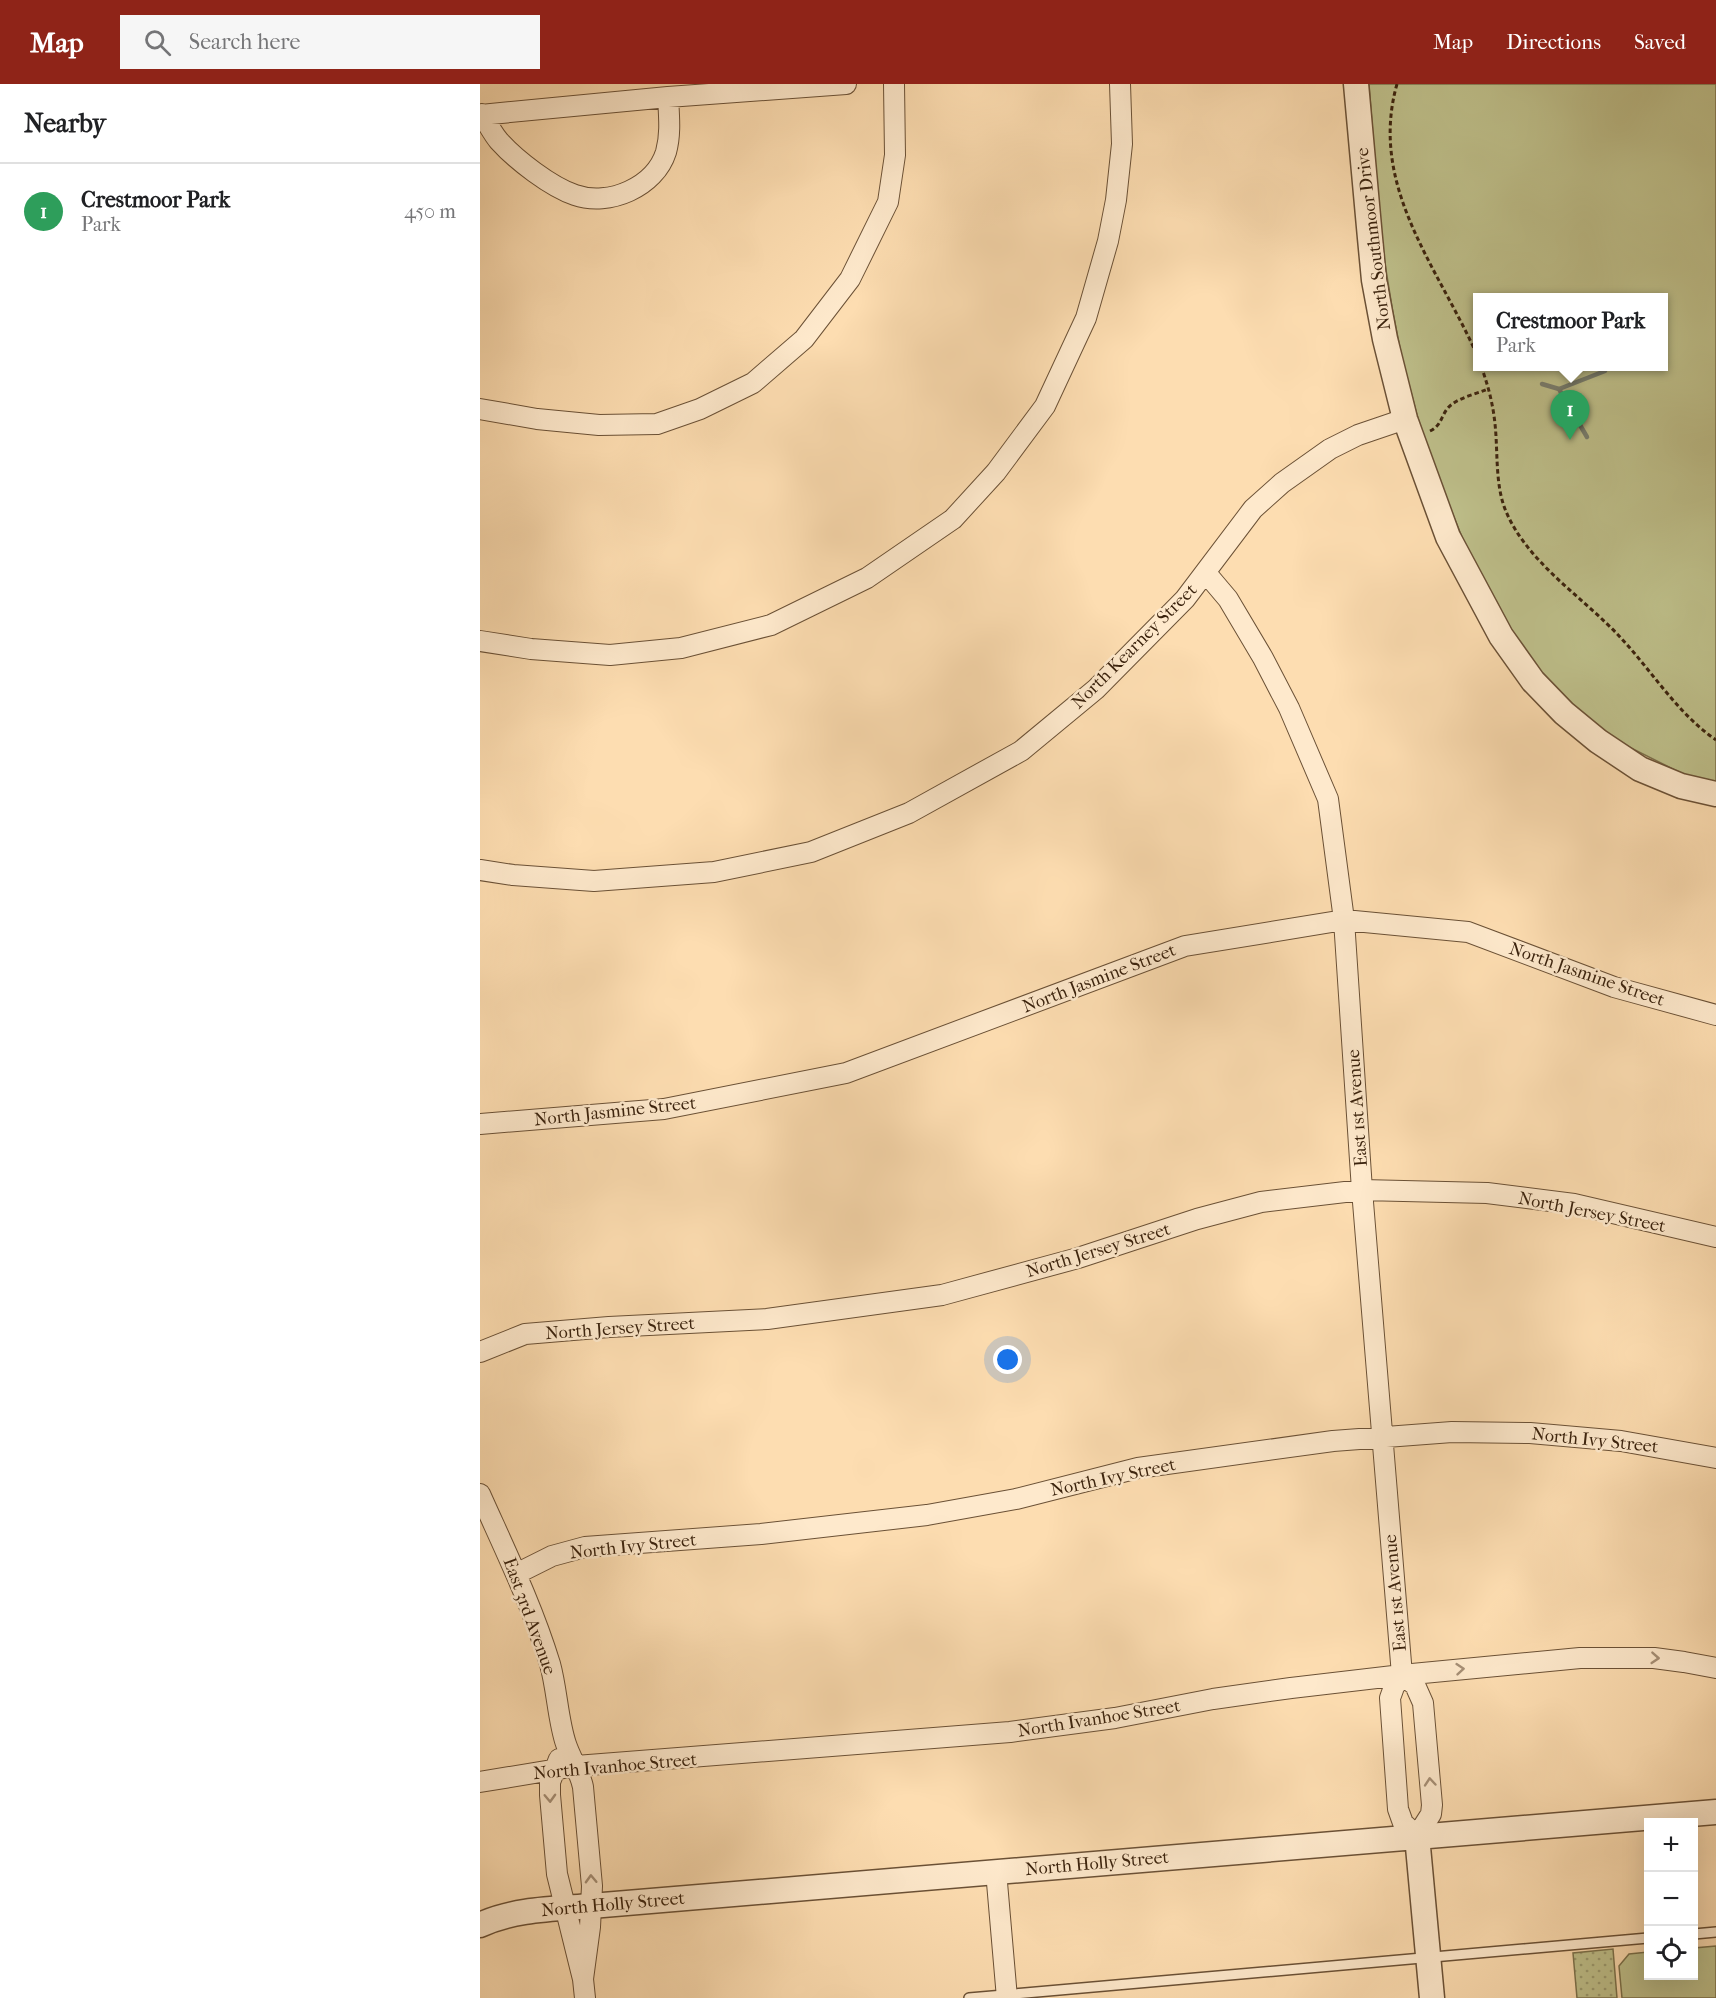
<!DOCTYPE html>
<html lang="en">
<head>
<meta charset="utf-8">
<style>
	body { margin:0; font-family:"IM FELL French Canon",serif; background:#f6f6f6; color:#202124 }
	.controls { position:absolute; right:18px; bottom:18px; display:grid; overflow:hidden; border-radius:0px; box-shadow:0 6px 24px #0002 }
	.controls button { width:54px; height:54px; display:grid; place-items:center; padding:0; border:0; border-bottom:2px solid #e0e0e0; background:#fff; color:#202124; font:30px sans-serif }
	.you { position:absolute; left:528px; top:1276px; width:21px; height:21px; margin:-15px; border:4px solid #fff; border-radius:50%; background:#1a73e8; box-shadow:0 0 0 9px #1a73e833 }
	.badge { display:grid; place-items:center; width:39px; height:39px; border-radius:50%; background:#8f2418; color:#fff; font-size:20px; font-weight:700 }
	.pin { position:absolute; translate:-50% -50px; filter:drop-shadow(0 2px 3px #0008) }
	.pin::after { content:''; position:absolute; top:32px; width:21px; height:18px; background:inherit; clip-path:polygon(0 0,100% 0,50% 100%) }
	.popup { position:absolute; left:993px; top:209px; width:195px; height:78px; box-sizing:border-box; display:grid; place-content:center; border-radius:0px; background:#fff; filter:drop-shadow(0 2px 4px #0005); font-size:20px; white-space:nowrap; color:#757577 }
	.popup b { font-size:22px; color:#202124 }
	.popup::after { content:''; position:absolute; left:50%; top:100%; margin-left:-12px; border:12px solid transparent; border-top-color:#fff }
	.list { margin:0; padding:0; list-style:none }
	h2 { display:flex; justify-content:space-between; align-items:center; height:78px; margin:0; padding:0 24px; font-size:26px }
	h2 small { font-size:20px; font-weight:400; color:#757577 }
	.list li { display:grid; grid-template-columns:39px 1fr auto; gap:18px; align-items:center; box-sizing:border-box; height:96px; padding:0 24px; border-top:2px solid #e0e0e0 }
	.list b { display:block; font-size:22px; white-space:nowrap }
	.list p { margin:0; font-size:20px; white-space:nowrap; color:#757577 }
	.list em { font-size:20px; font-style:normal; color:#757577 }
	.icon { flex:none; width:33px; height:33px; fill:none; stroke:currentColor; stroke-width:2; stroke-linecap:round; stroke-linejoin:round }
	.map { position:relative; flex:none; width:1236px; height:1914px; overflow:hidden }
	header { display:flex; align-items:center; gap:36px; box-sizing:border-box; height:84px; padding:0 30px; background:#8f2418; color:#fff }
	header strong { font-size:28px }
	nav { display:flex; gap:33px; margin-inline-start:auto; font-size:21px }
	.search { width:420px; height:54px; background:#f6f6f6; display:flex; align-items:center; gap:15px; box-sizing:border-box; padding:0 21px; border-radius:0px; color:#757577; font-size:22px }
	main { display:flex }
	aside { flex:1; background:#fff }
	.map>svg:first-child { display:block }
	.grass { fill:url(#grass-dots); stroke:#7c724c; stroke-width:1.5 }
	.park { fill:#bfc18c; stroke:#7c724c; stroke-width:1.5; fill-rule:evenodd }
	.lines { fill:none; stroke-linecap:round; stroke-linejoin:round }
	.stream { stroke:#787e70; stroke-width:4.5 }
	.service-casing { stroke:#6b5136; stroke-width:12 }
	.minor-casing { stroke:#6b5136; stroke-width:22 }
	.tertiary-casing { stroke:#6b5136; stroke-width:27 }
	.path { stroke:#3a220d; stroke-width:3; stroke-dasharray:4.5 3; stroke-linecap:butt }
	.service { stroke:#fee9cc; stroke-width:9 }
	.minor { stroke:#fee9cc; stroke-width:20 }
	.tertiary { stroke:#fee9cc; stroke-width:24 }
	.oneway { stroke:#a68f76 }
	.labels { text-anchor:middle; stroke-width:5; stroke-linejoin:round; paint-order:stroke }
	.street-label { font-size:18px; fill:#3a220d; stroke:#fee9cc }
</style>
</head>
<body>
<header>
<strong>Map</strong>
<div class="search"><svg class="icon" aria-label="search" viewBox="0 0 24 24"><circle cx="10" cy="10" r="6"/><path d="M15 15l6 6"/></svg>Search here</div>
<nav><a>Map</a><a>Directions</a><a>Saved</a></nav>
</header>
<main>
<aside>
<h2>Nearby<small></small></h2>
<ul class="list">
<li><span class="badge" style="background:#2e9e5b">1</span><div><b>Crestmoor Park</b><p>Park</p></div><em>450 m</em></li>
</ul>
</aside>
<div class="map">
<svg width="1236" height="1914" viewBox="0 0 1236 1914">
	<defs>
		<pattern id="grass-dots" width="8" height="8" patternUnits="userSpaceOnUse" patternTransform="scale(1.5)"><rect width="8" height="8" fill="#bfc18c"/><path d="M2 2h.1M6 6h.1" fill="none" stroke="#9c9c71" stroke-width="1.8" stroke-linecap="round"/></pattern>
	</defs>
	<rect width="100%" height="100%" fill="#fdddb1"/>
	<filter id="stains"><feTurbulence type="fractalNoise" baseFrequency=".00333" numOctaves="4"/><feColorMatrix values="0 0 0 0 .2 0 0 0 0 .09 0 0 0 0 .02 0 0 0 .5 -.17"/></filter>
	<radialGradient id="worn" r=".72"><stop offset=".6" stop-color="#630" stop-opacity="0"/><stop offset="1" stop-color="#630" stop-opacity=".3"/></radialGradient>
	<path class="grass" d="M1133,1865L1137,1914H1097L1093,1869Z"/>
	<path class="park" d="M889,0H1236V699L1205,691L1131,654L1065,598L1038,561L991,475L953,382L937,331L922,274L913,229L901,155ZM997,214H1183V282H997Z
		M1236,1862V1914H1142L1139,1882L1149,1870L1168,1868V1892H1214V1864Z"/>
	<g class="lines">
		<path class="stream" d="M1062,300L1079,305L1125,287
			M1079,305L1107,353"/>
		<g class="service-casing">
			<path id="service" d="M1214,1850L1236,1848
				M489,1914L1168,1854"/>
		</g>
		<g class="minor-casing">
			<path id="minor" d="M2,30C7,39 13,50 19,57C36,76 71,103 95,111C129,123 175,103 186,68C191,50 189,32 188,13
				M0,31L188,13L366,0
				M0,325L57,335L119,341L177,340L220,325L273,299L324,255L370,195L408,118L415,71L414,0
				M726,489L748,515L783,574L809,624L848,715L864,836L882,1106L922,1591L914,1603L910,1614L918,1725L923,1739L937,1752L951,1730L952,1721L943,1619L935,1601L922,1591
				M0,557L51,565L130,571L201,564L291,541L387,494L473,435L516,388L565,322L606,234L628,157L636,116L642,60L640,0
				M0,786L33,791L114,797L234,788L331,768L429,729L541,667L616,605L705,515L773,425L802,399L850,365L878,351L925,335
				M0,1040L184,1025L366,989L705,862L864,836L988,848L1134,903L1236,931
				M0,1268L45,1250L129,1243L287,1235L462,1211L598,1174L717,1135L781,1118L882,1106L1007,1109L1094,1120L1236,1153
				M0,1410C25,1466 52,1521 70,1580C77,1605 78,1637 86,1660C91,1675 100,1688 103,1703L112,1802L110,1843L103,1895
				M36,1490L72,1472L105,1463L281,1450L447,1431L536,1415L658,1384L853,1357L972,1348L1050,1349L1141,1357L1236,1374
				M79,1675L70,1698V1711L77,1790L103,1895L105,1914
				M0,1698L96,1682L530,1648L635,1634L733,1615L811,1604L922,1591L1100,1574H1174L1204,1578L1236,1584
				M516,1787L527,1914"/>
		</g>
		<g class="tertiary-casing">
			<path id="tertiary" d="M876,0L890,154L894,196L905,255L925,335L968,453L1021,552L1053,597L1084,629L1118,657L1160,685L1201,702L1236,710
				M937,1752L952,1914
				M0,1841C34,1825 74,1825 111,1822L1236,1728"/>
		</g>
		<path class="path" d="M917,0C888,102 958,183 997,271
			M1001,282C1008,301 1013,320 1015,340C1018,367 1015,399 1025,425C1046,478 1103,513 1140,553C1172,587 1197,629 1236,656
			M950,347C963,341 961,329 971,321C981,313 996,310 1008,305"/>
		<use href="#service" class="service"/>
		<use href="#minor" class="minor"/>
		<use href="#tertiary" class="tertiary"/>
	</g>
	<defs><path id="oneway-chevron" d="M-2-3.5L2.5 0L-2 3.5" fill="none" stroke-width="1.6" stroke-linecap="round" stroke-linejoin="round" transform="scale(1.5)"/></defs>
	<g class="oneway">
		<use href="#oneway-chevron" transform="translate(1175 1574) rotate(4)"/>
		<use href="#oneway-chevron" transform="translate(980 1585) rotate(-5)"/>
		<use href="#oneway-chevron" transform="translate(950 1698) rotate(-95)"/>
		<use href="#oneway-chevron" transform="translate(70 1714) rotate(88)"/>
		<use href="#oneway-chevron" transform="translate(111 1795) rotate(-92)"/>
	</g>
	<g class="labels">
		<g class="street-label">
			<text transform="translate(893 155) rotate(-97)" y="6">North Southmoor Drive</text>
			<text transform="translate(654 562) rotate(-45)" y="6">North Kearney Street</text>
			<text transform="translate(1107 890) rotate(19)" y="6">North Jasmine Street</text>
			<text transform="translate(619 894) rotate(-21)" y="6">North Jasmine Street</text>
			<text transform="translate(877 1024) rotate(-94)" y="6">East 1st Avenue</text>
			<text transform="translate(135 1027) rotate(-6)" y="6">North Jasmine Street</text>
			<text transform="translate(1112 1128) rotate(11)" y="6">North Jersey Street</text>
			<text transform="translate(618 1166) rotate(-17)" y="6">North Jersey Street</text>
			<text transform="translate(140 1244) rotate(-4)" y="6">North Jersey Street</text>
			<text transform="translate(1115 1356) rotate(6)" y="6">North Ivy Street</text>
			<text transform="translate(633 1393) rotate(-12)" y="6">North Ivy Street</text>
			<text transform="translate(153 1462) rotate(-6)" y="6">North Ivy Street</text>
			<text transform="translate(915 1509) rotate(-95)" y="6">East 1st Avenue</text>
			<text transform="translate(50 1532) rotate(70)" y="6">East 3rd Avenue</text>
			<text transform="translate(619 1634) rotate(-9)" y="6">North Ivanhoe Street</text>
			<text transform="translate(135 1682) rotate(-5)" y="6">North Ivanhoe Street</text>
			<text transform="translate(617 1779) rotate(-5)" y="6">North Holly Street</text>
			<text transform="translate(133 1820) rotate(-5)" y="6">North Holly Street</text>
		</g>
	</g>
	<rect width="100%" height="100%" filter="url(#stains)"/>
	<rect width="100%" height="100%" fill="url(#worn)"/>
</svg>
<div class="controls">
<button>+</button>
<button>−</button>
<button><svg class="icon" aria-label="locate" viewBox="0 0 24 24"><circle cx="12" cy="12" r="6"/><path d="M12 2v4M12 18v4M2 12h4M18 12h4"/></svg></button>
</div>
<div class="you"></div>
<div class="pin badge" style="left:1090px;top:356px;background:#2e9e5b">1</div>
<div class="popup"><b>Crestmoor Park</b>Park</div>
</div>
</main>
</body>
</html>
